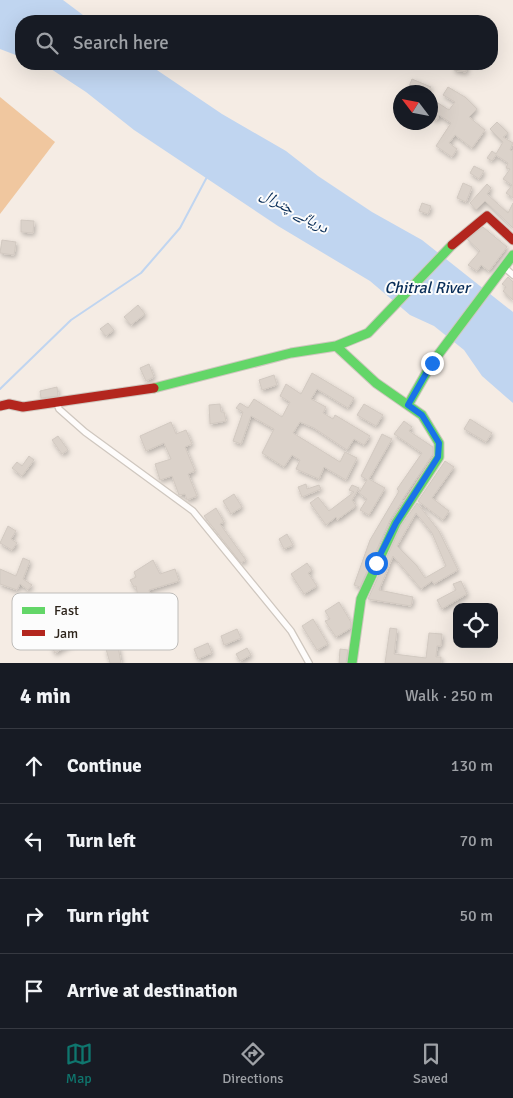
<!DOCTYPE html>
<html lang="en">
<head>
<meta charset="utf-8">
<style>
	body { margin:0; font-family:Signika,"Noto Naskh Arabic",sans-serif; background:#20242c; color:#f1f3f6 }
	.controls { position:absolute; right:15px; bottom:15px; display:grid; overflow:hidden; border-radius:10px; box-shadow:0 5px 20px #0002 }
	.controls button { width:45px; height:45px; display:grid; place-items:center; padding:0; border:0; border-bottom:1px solid #363941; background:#171b24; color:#f1f3f6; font:25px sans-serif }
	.compass { position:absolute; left:393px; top:85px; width:45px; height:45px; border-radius:50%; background:#171b24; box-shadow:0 5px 20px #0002; rotate:302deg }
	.stop { position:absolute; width:15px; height:15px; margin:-11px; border:4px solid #1a73e8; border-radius:50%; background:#fff }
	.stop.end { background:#1a73e8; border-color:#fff; box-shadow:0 1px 5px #0008 }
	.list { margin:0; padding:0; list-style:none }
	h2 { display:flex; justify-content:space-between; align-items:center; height:65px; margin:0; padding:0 20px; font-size:21px }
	h2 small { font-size:16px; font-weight:400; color:#9ea1a6 }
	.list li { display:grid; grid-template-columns:32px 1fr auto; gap:15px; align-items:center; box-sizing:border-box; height:75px; padding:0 20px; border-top:1px solid #363941 }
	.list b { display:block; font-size:19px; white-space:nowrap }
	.list em { font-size:16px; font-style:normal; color:#9ea1a6 }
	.icon { flex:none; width:28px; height:28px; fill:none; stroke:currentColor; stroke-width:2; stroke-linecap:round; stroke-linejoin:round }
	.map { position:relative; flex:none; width:513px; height:663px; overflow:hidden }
	.search { position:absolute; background:#171b24; box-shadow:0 5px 20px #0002; left:15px; right:15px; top:15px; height:55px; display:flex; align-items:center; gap:12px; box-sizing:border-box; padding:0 18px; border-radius:20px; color:#9ea1a6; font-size:19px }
	.sheet { height:365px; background:#171b24 }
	nav { display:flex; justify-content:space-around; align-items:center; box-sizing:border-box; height:70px; border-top:1px solid #363941; background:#171b24; font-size:14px; color:#9ea1a6 }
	nav a { display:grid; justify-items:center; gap:2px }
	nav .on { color:#0f766e }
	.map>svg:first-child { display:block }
	.forest { fill:#f0c79f }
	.water { fill:#c0d5f0 }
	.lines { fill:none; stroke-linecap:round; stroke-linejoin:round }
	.stream { stroke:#c0d5f0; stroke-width:2 }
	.building { fill:#dbd2ca; stroke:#d2c9c1; fill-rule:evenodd; filter:url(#shadow) }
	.street-casing { stroke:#cfc7bf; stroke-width:8 }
	.fast-casing { stroke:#cfc7bf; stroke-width:11 }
	.jam-casing { stroke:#cfc7bf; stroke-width:11 }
	.street { stroke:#fefcfb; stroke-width:5.5 }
	.fast { stroke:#63d668; stroke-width:9 }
	.jam { stroke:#b3261e; stroke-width:9 }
	.route { stroke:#1a73e8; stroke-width:6 }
	.labels { text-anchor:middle; stroke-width:4; stroke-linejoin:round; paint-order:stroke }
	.water-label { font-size:16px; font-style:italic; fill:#082d58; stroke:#fcfcfc }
	.key { fill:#fcfcfc; stroke:#bebcb9; stroke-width:1 }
	.key-label { font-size:14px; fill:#2e251c }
</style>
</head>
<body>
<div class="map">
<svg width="513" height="663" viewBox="0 0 513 663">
	<defs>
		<filter id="shadow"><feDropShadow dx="1.5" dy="2.5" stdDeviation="2.5" flood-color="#0004"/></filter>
	</defs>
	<rect width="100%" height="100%" fill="#f5ece4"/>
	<path class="forest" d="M0,97L55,142L0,214Z"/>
	<path class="water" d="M0,0H63L91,21H21V57L0,49Z
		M37,64H148L222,114L286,151L318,176L372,212L422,240L513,312V403L482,376L464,350L434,326L410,315L370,281L278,226L134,130L86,92L51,69Z"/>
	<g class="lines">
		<path class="stream" d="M0,389L71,320L141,273L180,228L208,175"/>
	</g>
	<path class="building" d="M455,64H467L466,72L454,70Z
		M412,79L431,87L428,92H417L408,89Z
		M448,87L465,97L477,109L469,117L485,130L472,148L455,135L449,143L457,149L452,157L436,146L451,123L439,115L437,120L430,116L438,103L449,110L455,102L443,95Z
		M497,122L508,133L503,137L513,143L510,150L513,151V198L506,193L512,185L503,179L510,169L506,168L508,163L496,155L492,161L487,158L492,151L496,154L503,142L490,129Z
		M474,166L484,171L479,179L470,173Z
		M463,183L472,187L466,202L457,198Z
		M487,184L491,188L487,194L508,213L513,203V228L485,201L476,210L470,203Z
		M422,203L431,206L428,214L419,211Z
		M21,220L34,221L33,233L21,232Z
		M483,227L507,247L489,271L481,265L477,271L468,265L480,251L467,239Z
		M2,240L16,242L14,255L0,253Z
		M508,277L513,282V300L503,291L506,287L502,284Z
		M138,305L145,314L131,325L124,317Z
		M108,323L114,330L106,336L100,329Z
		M149,364L154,377L146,381L140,368Z
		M312,373L354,398L348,408L317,389L311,399L326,407L323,413L333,419L335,415L370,436L364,445L354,439L347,450L314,428L300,422L293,433L340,462L345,452L357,458L346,480L324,467L319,479L296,469L300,460L292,455L284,467L262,453L274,429L251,416L241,444L233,441L243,412L236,408L240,403L248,408L254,399L282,417L290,402L280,396L286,384L301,394Z
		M274,375L277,385L262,390L259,380Z
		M57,387L58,396L41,398L40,391Z
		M220,404L221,412H224L226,421L210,424L209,405Z
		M364,404L383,415L376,426L357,415Z
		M470,419L492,433L486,442L464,429Z
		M404,421L412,427L409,431L433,447V454L402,500H403L390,520L360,587L354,585L370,540L399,491L397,489L422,453L394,434Z
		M171,422L176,434L186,430L192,444L185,447L195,471L188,474L197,496L187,500L185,494L179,495L172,476L160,480L155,464L171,459L164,443L146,451L140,436Z
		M382,434L392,439L369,479L385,488L369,515L360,510L367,499L359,493L367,480L361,476Z
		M58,436L68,450L62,454L52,440Z
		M29,456L34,460L22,476L12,468L17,462L22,466Z
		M445,461L454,467L432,498L449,511L443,520L418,501Z
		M306,484L307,489L319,485L321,489L302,497L298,487Z
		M352,485L359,488L352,500L356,506L337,520L336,517L326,525L310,503L318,497L329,511L354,492L349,490Z
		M234,494L242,507L231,514L223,501Z
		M417,503L439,531L458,570L434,584L432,581L421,589L393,556L379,590L413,597L411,606L368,599L401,526ZM416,513L432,533L446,566L425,578L417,566L397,546Z
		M216,508L224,522L220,524L246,560L241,563L204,516Z
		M8,526L16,531L11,539L17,543L12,550L0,543Z
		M287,534L293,545L284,549L279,539Z
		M23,558L30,561L23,579L32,585L28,590L20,584L17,590L0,584V569L16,576Z
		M153,560L160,574L175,569L179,581L149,590L151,599L163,597L164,604L140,610L136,586L134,587L130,580L136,577L134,572Z
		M307,563L312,570L308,573L317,586L304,594L291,574Z
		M461,581L467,594L442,609L437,600L456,590L453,584Z
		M339,602L351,622V628L336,637L325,621L330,619L325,611Z
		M313,619L328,644L317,650L302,626Z
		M390,628L397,629L394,654L426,658L429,633L442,634L441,646H437L436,657H441V663H385Z
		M237,629L241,638L224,645L221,636Z
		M70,637L73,643L55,653L51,646Z
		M208,643L212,653L198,659L194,649Z
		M118,646L121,663H110L106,649Z
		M247,648L251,655L240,661L236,654Z
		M340,649L348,650L346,663H339Z"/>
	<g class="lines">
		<g class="street-casing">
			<path id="street" d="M504,267L513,275
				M56,401L59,409L85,432L193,511L291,631L309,663"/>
		</g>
		<g class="fast-casing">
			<path id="fast" d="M336,346L376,383L422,415L439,443V457L396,523L361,599L352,663
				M154,388L291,353L336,346L368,333L452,245
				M408,405L432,363L513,255"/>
		</g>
		<g class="jam-casing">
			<path id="jam" d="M452,245L487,216L513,240
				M0,406L9,404L23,407L154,388"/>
		</g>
		<use href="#street" class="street"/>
		<use href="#fast" class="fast"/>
		<use href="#jam" class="jam"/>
	</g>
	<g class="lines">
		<path class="route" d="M376,563L396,523L438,457L439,443L422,415L408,405L432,363"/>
	</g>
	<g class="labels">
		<g class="water-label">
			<text transform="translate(295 210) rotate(29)" y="6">دریائے چترال</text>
			<text x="427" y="293">Chitral River</text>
		</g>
	</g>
	<rect x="12" y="593" width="166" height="57" rx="8" class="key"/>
	<rect x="22" y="607" width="23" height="7" fill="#63d668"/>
	<rect x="22" y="630" width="23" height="6" fill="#b3261e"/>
	<g class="key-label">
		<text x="54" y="615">Fast</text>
		<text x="54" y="638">Jam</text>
	</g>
</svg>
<div class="controls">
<button><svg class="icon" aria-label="locate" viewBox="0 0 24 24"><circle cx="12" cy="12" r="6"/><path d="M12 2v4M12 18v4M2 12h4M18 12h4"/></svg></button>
</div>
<svg class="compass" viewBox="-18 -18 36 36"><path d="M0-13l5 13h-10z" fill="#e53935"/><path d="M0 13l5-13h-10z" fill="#9ea1a6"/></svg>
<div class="stop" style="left:376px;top:563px"></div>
<div class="stop end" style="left:432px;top:363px"></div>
<div class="search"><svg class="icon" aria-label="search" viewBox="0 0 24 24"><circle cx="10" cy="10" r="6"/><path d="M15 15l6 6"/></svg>Search here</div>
</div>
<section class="sheet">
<h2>4 min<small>Walk · 250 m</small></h2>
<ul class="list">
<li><svg class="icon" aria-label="ahead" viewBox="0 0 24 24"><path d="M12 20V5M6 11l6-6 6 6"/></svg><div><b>Continue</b></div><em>130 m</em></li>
<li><svg class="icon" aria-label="left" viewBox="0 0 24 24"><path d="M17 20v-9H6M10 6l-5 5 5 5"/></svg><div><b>Turn left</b></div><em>70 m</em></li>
<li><svg class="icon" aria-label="right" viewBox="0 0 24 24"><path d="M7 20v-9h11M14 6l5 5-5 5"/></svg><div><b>Turn right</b></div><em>50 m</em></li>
<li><svg class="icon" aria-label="arrive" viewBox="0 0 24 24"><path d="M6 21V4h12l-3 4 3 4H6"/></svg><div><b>Arrive at destination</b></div></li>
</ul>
</section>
<nav>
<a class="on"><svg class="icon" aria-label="map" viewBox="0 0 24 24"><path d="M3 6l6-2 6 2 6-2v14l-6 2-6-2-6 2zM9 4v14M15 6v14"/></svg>Map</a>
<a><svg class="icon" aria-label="directions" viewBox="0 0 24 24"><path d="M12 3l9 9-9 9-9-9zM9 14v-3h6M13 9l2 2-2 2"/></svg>Directions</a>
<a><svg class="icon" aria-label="saved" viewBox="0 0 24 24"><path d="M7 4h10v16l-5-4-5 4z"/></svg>Saved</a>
</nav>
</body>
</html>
